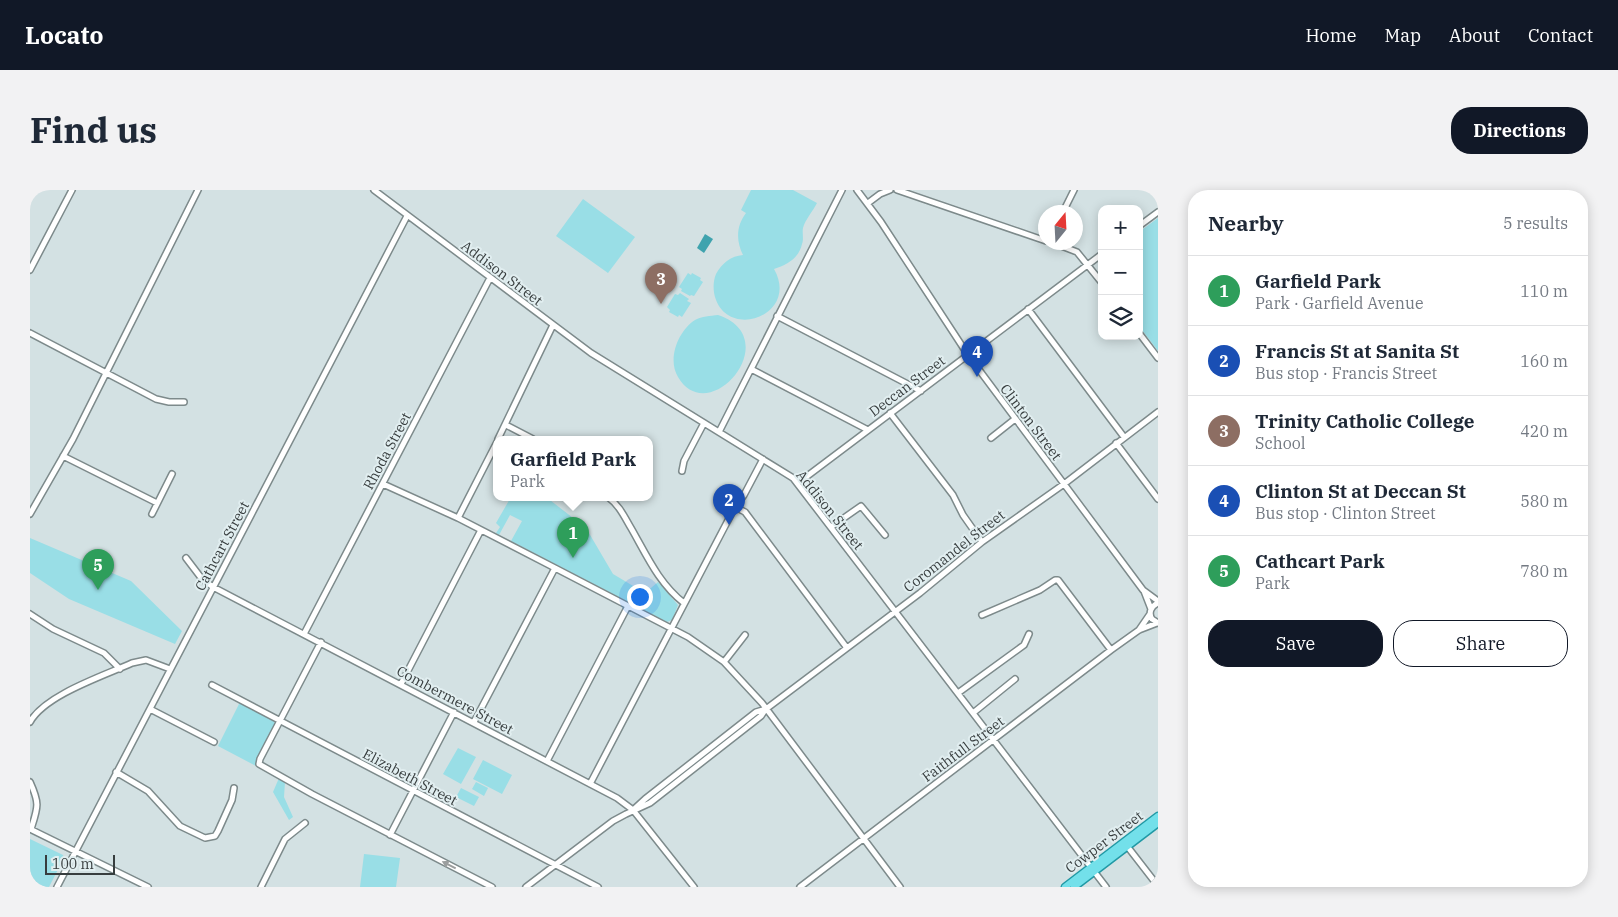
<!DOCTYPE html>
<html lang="en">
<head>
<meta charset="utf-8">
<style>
	body { margin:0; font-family:"IBM Plex Serif",serif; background:#f2f2f3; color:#1f2937 }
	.controls { position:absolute; right:15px; top:15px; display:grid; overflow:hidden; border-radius:10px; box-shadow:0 2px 12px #0003 }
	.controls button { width:45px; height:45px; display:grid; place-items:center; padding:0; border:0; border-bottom:1px solid #e0e1e3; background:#fff; color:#1f2937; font:25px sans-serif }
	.compass { position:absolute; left:1008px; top:15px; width:45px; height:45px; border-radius:50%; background:#fff; box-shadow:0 2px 12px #0003; rotate:18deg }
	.scale { position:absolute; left:15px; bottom:12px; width:70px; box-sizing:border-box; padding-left:5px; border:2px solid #373d3e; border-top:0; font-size:14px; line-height:18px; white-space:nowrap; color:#373d3e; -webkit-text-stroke:4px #e1eef0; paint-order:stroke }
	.you { position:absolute; left:609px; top:406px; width:18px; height:18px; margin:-12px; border:4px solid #fff; border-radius:50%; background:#1a73e8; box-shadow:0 0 0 8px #1a73e833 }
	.badge { display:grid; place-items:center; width:32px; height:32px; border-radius:50%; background:#111827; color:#fff; font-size:16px; font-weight:700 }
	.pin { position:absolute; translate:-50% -41px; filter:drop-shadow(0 1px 2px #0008) }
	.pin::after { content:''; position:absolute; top:26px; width:18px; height:15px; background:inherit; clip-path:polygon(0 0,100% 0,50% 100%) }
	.popup { position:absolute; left:463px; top:246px; width:160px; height:65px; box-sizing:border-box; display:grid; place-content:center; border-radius:10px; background:#fff; filter:drop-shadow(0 1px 4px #0005); font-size:16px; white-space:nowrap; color:#747a83 }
	.popup b { font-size:19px; color:#1f2937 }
	.popup::after { content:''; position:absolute; left:50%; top:100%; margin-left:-10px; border:10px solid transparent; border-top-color:#fff }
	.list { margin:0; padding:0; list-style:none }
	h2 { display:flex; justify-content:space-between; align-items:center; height:65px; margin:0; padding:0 20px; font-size:21px }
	h2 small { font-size:16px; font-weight:400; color:#747a83 }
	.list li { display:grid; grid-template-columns:32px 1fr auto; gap:15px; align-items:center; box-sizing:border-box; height:70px; padding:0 20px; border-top:1px solid #e0e1e3 }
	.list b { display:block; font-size:19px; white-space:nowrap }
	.list p { margin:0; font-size:16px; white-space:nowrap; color:#747a83 }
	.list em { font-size:16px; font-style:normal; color:#747a83 }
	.actions { display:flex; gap:10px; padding:15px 20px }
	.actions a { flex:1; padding:11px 0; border:1px solid #111827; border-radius:20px; text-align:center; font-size:18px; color:#111827 }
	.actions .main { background:#111827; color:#fff }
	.icon { flex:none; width:28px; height:28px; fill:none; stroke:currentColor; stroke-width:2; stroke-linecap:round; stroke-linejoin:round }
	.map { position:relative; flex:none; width:1128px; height:697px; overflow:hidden; border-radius:20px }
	header { display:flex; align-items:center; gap:30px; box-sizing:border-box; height:70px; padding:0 25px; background:#111827; color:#fff }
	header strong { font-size:24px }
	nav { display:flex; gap:28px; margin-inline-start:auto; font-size:18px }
	.intro { display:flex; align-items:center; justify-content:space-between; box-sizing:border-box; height:120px; padding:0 30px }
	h1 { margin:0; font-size:35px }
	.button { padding:12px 22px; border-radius:20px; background:#111827; color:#fff; font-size:18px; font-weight:700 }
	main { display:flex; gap:30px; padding:0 30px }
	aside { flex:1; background:#fff; border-radius:20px; box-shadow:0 2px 12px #0003 }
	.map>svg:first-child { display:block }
	.green { fill:#99dee6 }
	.water { fill:#3fa3ae }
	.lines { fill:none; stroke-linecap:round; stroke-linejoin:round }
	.minor-casing { stroke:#7d8a8b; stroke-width:8 }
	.major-casing { stroke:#2199a5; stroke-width:9 }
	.minor { stroke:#fff; stroke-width:5 }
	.major { stroke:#73e0ea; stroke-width:6 }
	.oneway { fill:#9b9e9e }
	.labels { text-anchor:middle; stroke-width:4; stroke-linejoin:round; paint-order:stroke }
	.street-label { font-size:14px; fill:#373d3e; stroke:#e1eef0 }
</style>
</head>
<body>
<header>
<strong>Locato</strong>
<nav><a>Home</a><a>Map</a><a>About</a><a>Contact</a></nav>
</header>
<div class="intro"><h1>Find us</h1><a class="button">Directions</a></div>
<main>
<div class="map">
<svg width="1128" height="697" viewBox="0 0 1128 697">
	<rect width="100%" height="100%" fill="#d3e1e3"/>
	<path class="green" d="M721,0H763L787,13C783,21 775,30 773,38C772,43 774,49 772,54C769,68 757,75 744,79C770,125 698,151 685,107C683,100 683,91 686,84C692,73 701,66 713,65C706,51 706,36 716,23L711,20Z
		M553,9L605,47L578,83L526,46Z
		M1128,28V161L1109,136V42Z
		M658,83L661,85L662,83L671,88L670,90L673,92L664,106L661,105L660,106L651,101L652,99L649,97Z
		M650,103L659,109L657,111L661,113L652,127L649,125L648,127L639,122L640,120L637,117L645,104L648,105Z
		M688,125C757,148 679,240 648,187C637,169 648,141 665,130C672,126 680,126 688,125Z
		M481,307H516L556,338L583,384L615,403L628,392L648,415L642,430L637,432L633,430L481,351L492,331L480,325L469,345L466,343L470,337L466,333Z
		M0,348L101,391L152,441L145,454L39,409L0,383Z
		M210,512L242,529L245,533V536L226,570V576L188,556Z
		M428,558L446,567L431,594L413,584Z
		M453,570L482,585L472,604L443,589Z
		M249,588L255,592L254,607L263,627L259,630L243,602Z
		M446,592L458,598L454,606L442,599Z
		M431,598L449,607L444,616L426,607Z
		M0,649L33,665L34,668L19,697H0Z
		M334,664L370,668L366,697H330Z"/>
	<path class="water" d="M675,44L683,49L674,63L667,58Z"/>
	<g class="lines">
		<g class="minor-casing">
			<path id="minor" d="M344,0L561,163L763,288L1076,697
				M827,0L851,32L938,165L1113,400L1128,411
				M867,0L1016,51
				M838,13L850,4L860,0
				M1033,22L1044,0
				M1109,36L1128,22
				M1021,52L1047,62L1072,93
				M0,80L42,0
				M998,119L1094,247
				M747,126L891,201
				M0,143L126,209L139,212H154
				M1109,143L1128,168
				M721,179L838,240
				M860,223L923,305L933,325L952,352
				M476,235L503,249
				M689,242L812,0
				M961,248L985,229
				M468,249L523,135
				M1086,253L1128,309
				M33,266L127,313
				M652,281L654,271L674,233
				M768,293L1072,64
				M353,294L428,328L525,378L658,447L694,472L732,513L870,697
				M578,307C589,315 594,326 601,338C616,364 629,394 654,413
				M705,317L715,322L817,458
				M0,324L43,249L168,0
				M122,324L142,284
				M428,328L467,252
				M801,337L831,316L855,345
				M156,368L172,389L183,397L587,608L603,620L664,697
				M1114,401L1121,419
				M0,424L23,439L74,463L90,479
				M952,425L1010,400L1025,390H1028L1081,460
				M1128,433L1122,429C1118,423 1121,416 1128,413
				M1109,440L1120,424
				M274,444L460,88
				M291,452L230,569L229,574L282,604L462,697
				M694,472L715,445
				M371,494L451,340
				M182,495L568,697
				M928,503L994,455L999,444
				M120,519L184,552
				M943,523L985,489
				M0,532C15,505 73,486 102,473L116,470L140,479
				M444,532L525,378
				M517,571L598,416
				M86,582L118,601L150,636L175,648L185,646L188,641L202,610L204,598
				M0,592C10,614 8,617 1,639
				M560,594L705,317L714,305L733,269
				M603,620L615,609L726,522L736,519L890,403L952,352L1034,294L1128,222
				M0,639L118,697
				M360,645L424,522
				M1097,656L1128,696
				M27,697L377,26
				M231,697L255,649L275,633
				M496,697L583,631L596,624L620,613L731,526L735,520
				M770,697L1081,460L1109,440L1127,433"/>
		</g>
		<g class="major-casing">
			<path id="major" d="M1035,697L1128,626
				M1044,697L1128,633"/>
		</g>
		<use href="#minor" class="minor"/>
		<use href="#major" class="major"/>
	</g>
	<defs><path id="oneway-solid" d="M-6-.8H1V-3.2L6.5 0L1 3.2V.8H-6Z" transform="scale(1.25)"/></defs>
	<use class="oneway" href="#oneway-solid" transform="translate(419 675) rotate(-153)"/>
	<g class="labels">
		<g class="street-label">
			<text transform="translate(472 83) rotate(37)" y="5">Addison Street</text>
			<text transform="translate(877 196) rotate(-37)" y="5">Deccan Street</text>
			<text transform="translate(1001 232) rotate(53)" y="5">Clinton Street</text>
			<text transform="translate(357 261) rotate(-62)" y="5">Rhoda Street</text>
			<text transform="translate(800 320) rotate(51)" y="5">Addison Street</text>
			<text transform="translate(192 356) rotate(-62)" y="5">Cathcart Street</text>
			<text transform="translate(924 361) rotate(-38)" y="5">Coromandel Street</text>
			<text transform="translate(425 510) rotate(28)" y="5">Combermere Street</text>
			<text transform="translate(933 559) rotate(-37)" y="5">Faithfull Street</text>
			<text transform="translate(380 587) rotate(28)" y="5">Elizabeth Street</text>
			<text transform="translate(1074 652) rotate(-37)" y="5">Cowper Street</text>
		</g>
	</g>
</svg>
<div class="controls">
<button>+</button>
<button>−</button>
<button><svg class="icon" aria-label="layers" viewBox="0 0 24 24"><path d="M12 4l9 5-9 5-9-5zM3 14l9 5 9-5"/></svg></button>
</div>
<svg class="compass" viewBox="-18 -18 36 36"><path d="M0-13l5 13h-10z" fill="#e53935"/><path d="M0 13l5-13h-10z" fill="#747a83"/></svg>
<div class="scale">100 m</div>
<div class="you"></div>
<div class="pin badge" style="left:543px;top:368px;background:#2e9e5b">1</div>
<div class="popup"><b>Garfield Park</b>Park</div>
<div class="pin badge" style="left:699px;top:335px;background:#1a4fb4">2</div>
<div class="pin badge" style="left:631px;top:114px;background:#8d6e63">3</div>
<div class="pin badge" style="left:947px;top:187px;background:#1a4fb4">4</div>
<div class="pin badge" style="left:68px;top:400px;background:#2e9e5b">5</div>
</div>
<aside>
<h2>Nearby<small>5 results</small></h2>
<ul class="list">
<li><span class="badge" style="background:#2e9e5b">1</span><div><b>Garfield Park</b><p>Park · Garfield Avenue</p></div><em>110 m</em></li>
<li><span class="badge" style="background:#1a4fb4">2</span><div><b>Francis St at Sanita St</b><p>Bus stop · Francis Street</p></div><em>160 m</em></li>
<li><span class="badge" style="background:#8d6e63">3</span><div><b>Trinity Catholic College</b><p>School</p></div><em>420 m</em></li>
<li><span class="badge" style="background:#1a4fb4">4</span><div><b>Clinton St at Deccan St</b><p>Bus stop · Clinton Street</p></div><em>580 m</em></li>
<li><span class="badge" style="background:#2e9e5b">5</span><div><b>Cathcart Park</b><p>Park</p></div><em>780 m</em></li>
</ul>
<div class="actions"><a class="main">Save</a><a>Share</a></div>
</aside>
</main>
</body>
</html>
